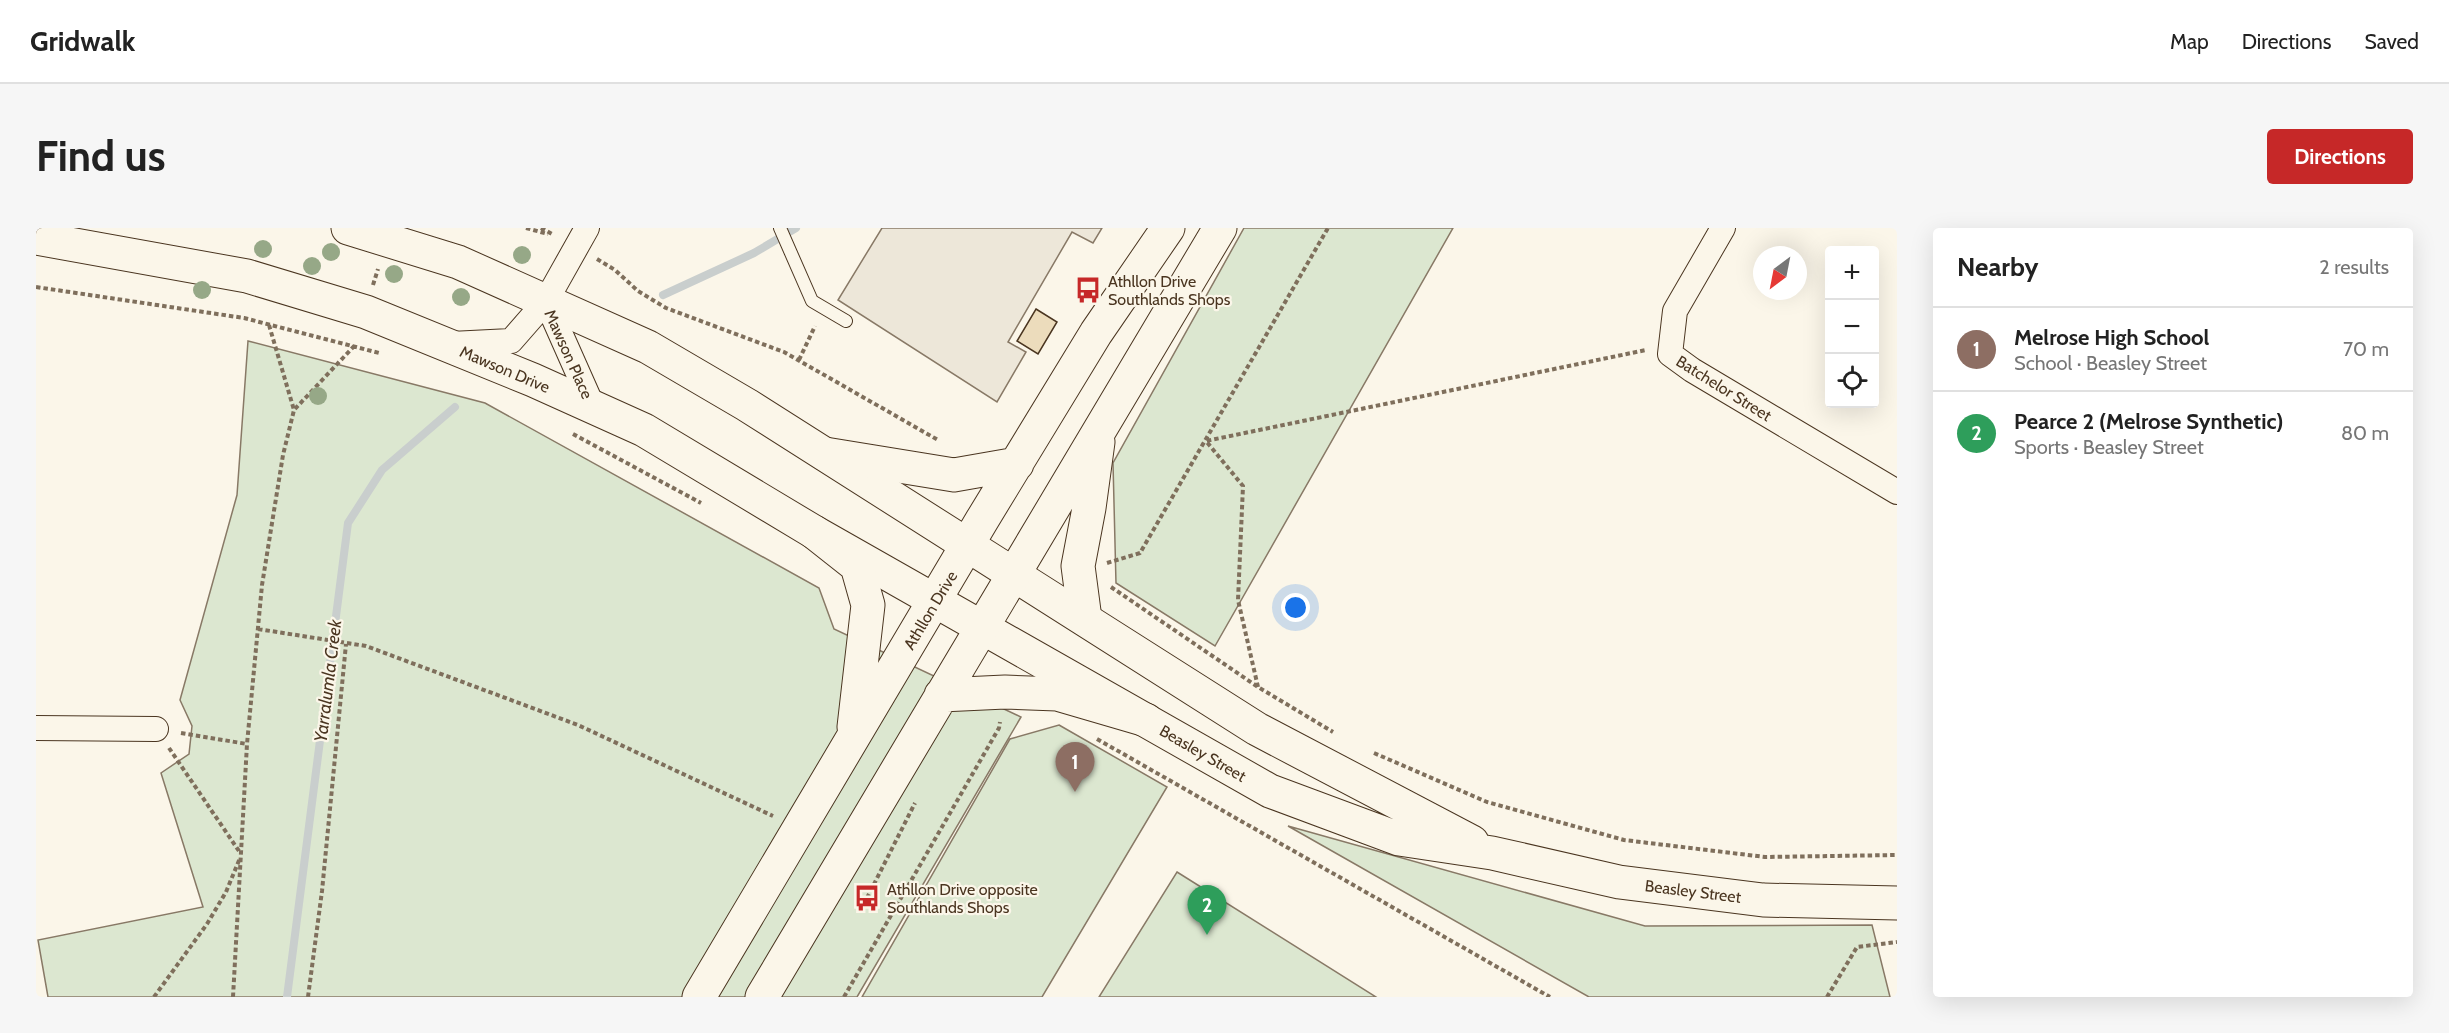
<!DOCTYPE html>
<html lang="en">
<head>
<meta charset="utf-8">
<style>
	body { margin:0; font-family:Cabin,sans-serif; background:#f6f6f6; color:#222 }
	.controls { position:absolute; right:18px; top:18px; display:grid; overflow:hidden; border-radius:6px; box-shadow:0 6px 24px #0002 }
	.controls button { width:54px; height:54px; display:grid; place-items:center; padding:0; border:0; border-bottom:2px solid #e0e0e0; background:#fff; color:#222; font:30px sans-serif }
	.compass { position:absolute; left:1717px; top:18px; width:54px; height:54px; border-radius:50%; background:#fff; box-shadow:0 6px 24px #0002; rotate:212deg }
	.you { position:absolute; left:1260px; top:380px; width:21px; height:21px; margin:-15px; border:4px solid #fff; border-radius:50%; background:#1a73e8; box-shadow:0 0 0 9px #1a73e833 }
	.badge { display:grid; place-items:center; width:39px; height:39px; border-radius:50%; background:#c62828; color:#fff; font-size:20px; font-weight:700 }
	.pin { position:absolute; translate:-50% -50px; filter:drop-shadow(0 2px 3px #0008) }
	.pin::after { content:''; position:absolute; top:32px; width:21px; height:18px; background:inherit; clip-path:polygon(0 0,100% 0,50% 100%) }
	.list { margin:0; padding:0; list-style:none }
	h2 { display:flex; justify-content:space-between; align-items:center; height:78px; margin:0; padding:0 24px; font-size:26px }
	h2 small { font-size:20px; font-weight:400; color:#767676 }
	.list li { display:grid; grid-template-columns:39px 1fr auto; gap:18px; align-items:center; box-sizing:border-box; height:84px; padding:0 24px; border-top:2px solid #e0e0e0 }
	.list b { display:block; font-size:22px; white-space:nowrap }
	.list p { margin:0; font-size:20px; white-space:nowrap; color:#767676 }
	.list em { font-size:20px; font-style:normal; color:#767676 }
	.icon { flex:none; width:33px; height:33px; fill:none; stroke:currentColor; stroke-width:2; stroke-linecap:round; stroke-linejoin:round }
	.map { position:relative; flex:none; width:1861px; height:769px; overflow:hidden; border-radius:6px }
	header { display:flex; align-items:center; gap:36px; box-sizing:border-box; height:84px; padding:0 30px; background:#fff; border-bottom:2px solid #e0e0e0 }
	header strong { font-size:28px }
	nav { display:flex; gap:33px; margin-inline-start:auto; font-size:21px }
	.intro { display:flex; align-items:center; justify-content:space-between; box-sizing:border-box; height:144px; padding:0 36px }
	h1 { margin:0; font-size:42px }
	.button { padding:15px 27px; border-radius:6px; background:#c62828; color:#fff; font-size:21px; font-weight:700 }
	main { display:flex; gap:36px; padding:0 36px }
	aside { flex:1; background:#fff; border-radius:6px; box-shadow:0 6px 24px #0002 }
	.map>svg:first-child { display:block }
	.green { fill:#dce7d0; stroke:#887966; stroke-width:1.5 }
	.parking { fill:#ede7d9; stroke:#887966; stroke-width:1.5 }
	.lines { fill:none; stroke-linecap:round; stroke-linejoin:round }
	.stream { stroke:#c9cecd; stroke-width:8 }
	.building { fill:#ecdcbc; stroke:#4a3520; stroke-width:1.5 }
	.service-casing { stroke:#4a3520; stroke-width:14 }
	.minor-casing { stroke:#4a3520; stroke-width:26 }
	.secondary-casing { stroke:#4a3520; stroke-width:35 }
	.primary-casing { stroke:#4a3520; stroke-width:35 }
	.path { stroke:#7f6f5c; stroke-width:4; stroke-dasharray:4.5 3; stroke-linecap:butt }
	.service { stroke:#fbf6e9; stroke-width:12 }
	.minor { stroke:#fbf6e9; stroke-width:24 }
	.secondary { stroke:#fbf6e9; stroke-width:33 }
	.primary { stroke:#fbf6e9; stroke-width:33 }
	.tree { fill:#96a887 }
	.labels { text-anchor:middle; stroke-width:4.5; stroke-linejoin:round; paint-order:stroke }
	.poi-label { font-size:16px; fill:#4a3520; stroke:#fbf6e9; text-anchor:start }
	.street-label { font-size:16px; fill:#4a3520; stroke:#fbf6e9 }
	.water-label { font-size:18px; font-style:italic; fill:#4a3520; stroke:#fbf6e9 }
</style>
</head>
<body>
<header>
<strong>Gridwalk</strong>
<nav><a>Map</a><a>Directions</a><a>Saved</a></nav>
</header>
<div class="intro"><h1>Find us</h1><a class="button">Directions</a></div>
<main>
<div class="map">
<svg width="1861" height="769" viewBox="0 0 1861 769">
	<rect width="100%" height="100%" fill="#fbf6e9"/>
	<path class="green" d="M1208,0H1417L1179,418L1080,355L1077,235Z
		M212,113L449,175L783,360L798,401L985,489L821,769H12L2,712L167,679L125,545L153,526L156,498L144,472L201,267Z
		M1023,497L1131,559L1006,769H826L974,511Z
		M1252,598L1609,698L1836,697L1854,769H1553Z
		M1141,644L1340,769H1063Z"/>
	<path class="parking" d="M846,0H1066L1057,15L1036,4L972,114L990,124L961,174L802,72Z"/>
	<g class="lines">
		<path class="stream" d="M627,67L718,25L760,0
			M251,769L312,295L346,242L419,179"/>
	</g>
	<path class="building" d="M1000,81L1021,94L1002,126L981,113Z"/>
	<g class="lines">
		<g class="service-casing">
			<path id="service" d="M744,0L776,73L810,93"/>
		</g>
		<g class="minor-casing">
			<path id="minor" d="M1687,0L1639,83L1634,126L1656,142L1861,264
				M510,73L557,179
				M415,116L475,113L510,73L551,0
				M0,500L120,501"/>
		</g>
		<g class="secondary-casing">
			<path id="secondary" d="M312,0L422,34L612,119L711,177L1221,501L1436,614
				M0,10L211,48L330,84L497,152L608,202L778,304L1234,563L1363,611L1456,625L1583,654L1727,672L1861,675"/>
		</g>
		<g class="primary-casing">
			<path id="primary" d="M789,226L918,247L981,236
				M778,304L821,338L832,377L818,499
				M1049,391L1042,338L1053,280L1062,214
				M905,467L969,464L1021,466L1110,492
				M663,769L946,292L1060,105L1132,0
				M726,769L1184,0"/>
		</g>
		<path class="path" d="M490,0L512,6
			M505,0L518,7
			M561,31L579,42L602,63L630,80L748,124L902,212
			M337,57L342,41
			M0,59L208,90L343,125
			M233,97L258,182
			M763,132L779,98
			M537,206L665,275
			M1071,335L1104,325L1292,0
			M1075,359L1222,459L1297,504
			M222,401L330,418L542,497L737,588
			M1222,459L1202,372L1207,258L1170,213L1610,122
			M145,505L211,516
			M1061,511L1514,769
			M133,520L205,626
			M1338,525L1451,574L1588,612L1729,629L1861,627
			M831,670L879,575
			M118,769L171,696L190,664L204,630
			M197,769L211,516L226,357L247,227L258,182L320,116
			M272,769L286,663L310,416
			M808,769L963,500L964,494
			M1791,769L1821,719L1861,714"/>
		<use href="#service" class="service"/>
		<use href="#minor" class="minor"/>
		<use href="#secondary" class="secondary"/>
		<use href="#primary" class="primary"/>
	</g>
	<g class="tree">
		<circle cx="227" cy="21" r="9"/>
		<circle cx="295" cy="24" r="9"/>
		<circle cx="486" cy="27" r="9"/>
		<circle cx="276" cy="38" r="9"/>
		<circle cx="358" cy="46" r="9"/>
		<circle cx="166" cy="62" r="9"/>
		<circle cx="425" cy="69" r="9"/>
		<circle cx="282" cy="168" r="9"/>
	</g>
	<defs>
		<g id="bus-bare" transform="scale(2.07)"><path d="M-5-6H5V4H4V6H2V4H-2V6H-4V4H-5ZM-3.5-4V0h7V-4ZM-3.5 1.2v1.5H-2V1.2ZM2 1.2v1.5H3.5V1.2Z" fill="#c62828" stroke="#fbf6e9" stroke-width="2.5" paint-order="stroke"/></g>
	</defs>
	<g fill-rule="evenodd">
		<use href="#bus-bare" x="1052" y="62"/>
		<use href="#bus-bare" x="831" y="670"/>
	</g>
	<g class="labels">
		<g class="poi-label">
			<text x="1072" y="59">Athllon Drive<tspan x="1072" dy="18">Southlands Shops</tspan></text>
			<text x="851" y="667">Athllon Drive opposite<tspan x="851" dy="18">Southlands Shops</tspan></text>
		</g>
		<g class="street-label">
			<text transform="translate(533 126) rotate(66)" y="6">Mawson Place</text>
			<text transform="translate(469 141) rotate(23)" y="6">Mawson Drive</text>
			<text transform="translate(1688 160) rotate(32)" y="6">Batchelor Street</text>
			<text transform="translate(894 382) rotate(-59)" y="6">Athllon Drive</text>
			<text transform="translate(1167 525) rotate(30)" y="6">Beasley Street</text>
			<text transform="translate(1657 663) rotate(7)" y="6">Beasley Street</text>
		</g>
		<g class="water-label">
			<text transform="translate(292 453) rotate(-83)" y="6">Yarralumla Creek</text>
		</g>
	</g>
</svg>
<div class="controls">
<button>+</button>
<button>−</button>
<button><svg class="icon" aria-label="locate" viewBox="0 0 24 24"><circle cx="12" cy="12" r="6"/><path d="M12 2v4M12 18v4M2 12h4M18 12h4"/></svg></button>
</div>
<svg class="compass" viewBox="-18 -18 36 36"><path d="M0-13l5 13h-10z" fill="#e53935"/><path d="M0 13l5-13h-10z" fill="#767676"/></svg>
<div class="you"></div>
<div class="pin badge" style="left:1039px;top:564px;background:#8d6e63">1</div>
<div class="pin badge" style="left:1171px;top:707px;background:#2e9e5b">2</div>
</div>
<aside>
<h2>Nearby<small>2 results</small></h2>
<ul class="list">
<li><span class="badge" style="background:#8d6e63">1</span><div><b>Melrose High School</b><p>School · Beasley Street</p></div><em>70 m</em></li>
<li><span class="badge" style="background:#2e9e5b">2</span><div><b>Pearce 2 (Melrose Synthetic)</b><p>Sports · Beasley Street</p></div><em>80 m</em></li>
</ul>
</aside>
</main>
</body>
</html>
